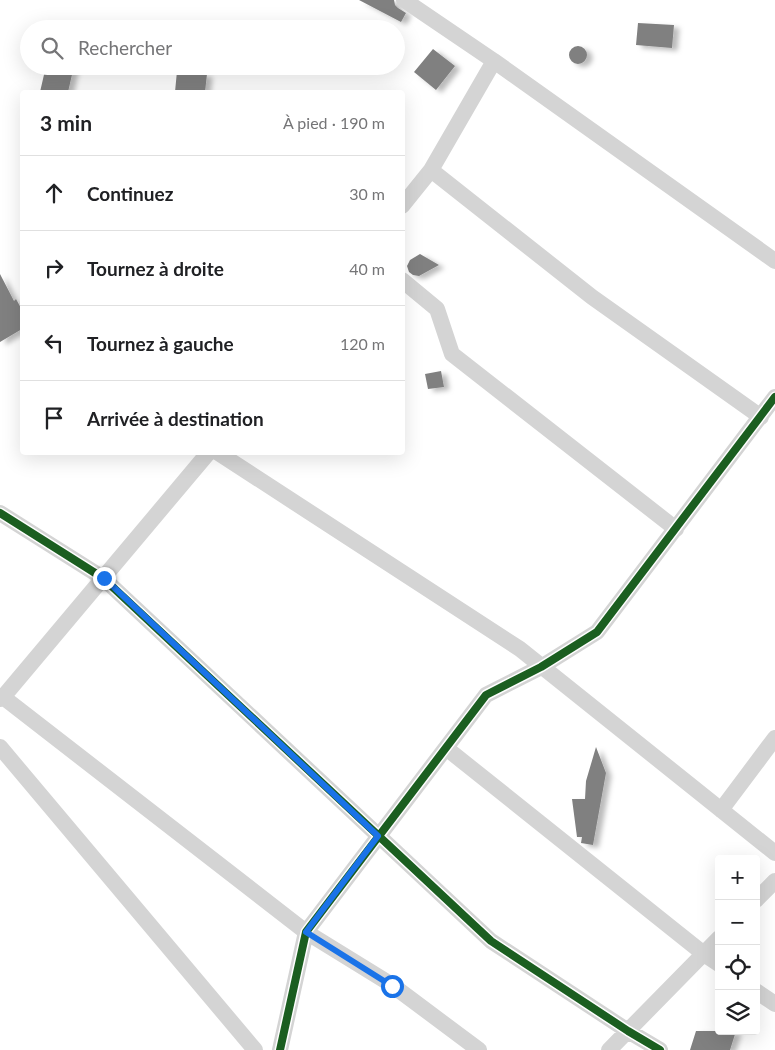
<!DOCTYPE html>
<html lang="fr">
<head>
<meta charset="utf-8">
<style>
	body { margin:0; font-family:Lato,sans-serif; background:#f6f6f6; color:#202124 }
	.controls { position:absolute; right:15px; bottom:15px; display:grid; overflow:hidden; border-radius:5px; box-shadow:0 5px 20px #0002 }
	.controls button { width:45px; height:45px; display:grid; place-items:center; padding:0; border:0; border-bottom:1px solid #e0e0e0; background:#fff; color:#202124; font:25px sans-serif }
	.stop { position:absolute; width:15px; height:15px; margin:-11px; border:4px solid #1a73e8; border-radius:50%; background:#fff }
	.stop.end { background:#1a73e8; border-color:#fff; box-shadow:0 1px 5px #0008 }
	.list { margin:0; padding:0; list-style:none }
	h2 { display:flex; justify-content:space-between; align-items:center; height:65px; margin:0; padding:0 20px; font-size:21px }
	h2 small { font-size:16px; font-weight:400; color:#757577 }
	.list li { display:grid; grid-template-columns:32px 1fr auto; gap:15px; align-items:center; box-sizing:border-box; height:75px; padding:0 20px; border-top:1px solid #e0e0e0 }
	.list b { display:block; font-size:19px; white-space:nowrap }
	.list em { font-size:16px; font-style:normal; color:#757577 }
	.icon { flex:none; width:28px; height:28px; fill:none; stroke:currentColor; stroke-width:2; stroke-linecap:round; stroke-linejoin:round }
	.map { position:relative; flex:none; width:775px; height:1050px; overflow:hidden }
	.search { position:absolute; background:#fff; box-shadow:0 5px 20px #0002; left:20px; top:20px; width:385px; height:55px; display:flex; align-items:center; gap:12px; box-sizing:border-box; padding:0 18px; border-radius:28px; color:#757577; font-size:19px }
	.panel { position:absolute; background:#fff; box-shadow:0 5px 20px #0002; left:20px; top:90px; width:385px; height:365px; border-radius:5px }
	.map>svg:first-child { display:block }
	.building { fill:#808080; filter:url(#shadow) }
	.lines { fill:none; stroke-linecap:round; stroke-linejoin:round }
	.street { stroke:#d4d4d4; stroke-width:16 }
	.cycleway-casing { stroke:#fff; stroke-width:11 }
	.cycleway { stroke:#1b5e20; stroke-width:8 }
	.route { stroke:#1a73e8; stroke-width:6 }
</style>
</head>
<body>
<div class="map">
<svg width="775" height="1050" viewBox="0 0 775 1050">
	<defs>
		<filter id="shadow"><feDropShadow dx="5.5" dy="3" stdDeviation="2.5" flood-color="#0004"/></filter>
	</defs>
	<rect width="100%" height="100%" fill="#fff"/>
	<path class="building" d="M359,0H394L395,5L398,8L406,13L401,22Z
		M638,23L674,25L672,48L636,45Z
		M569 55a9 9 0 1 1 18 0a9 9 0 1 1-18 0Z
		M433,49L455,66L436,90L414,72Z
		M46,66H74L68,92H40Z
		M177,71L207,74L205,92H175Z
		M420,254L439,265L419,276L413,275L409,272L407,266L410,260Z
		M0,274L14,301L16,299L22,310V329L0,342Z
		M441,371L444,387L428,389L425,374Z
		M596,747L606,773L593,845L581,843L582,837H577L572,799H585L586,781Z
		M696,1031H736L730,1050H690Z"/>
	<g class="lines">
		<path class="street" d="M404,0L494,61L775,261
			M431,170L592,297L761,417
			M402,206L431,170L494,61
			M402,280L437,309L452,354L676,529
			M217,452L520,649L775,853
			M0,513L103,578L491,941L628,1031L660,1050
			M3,697L306,932L392,985L479,1050
			M0,699L3,697L209,452
			M0,747L255,1050
			M446,748L704,954L719,964
			M721,810L775,738
			M756,900L775,881
			M756,991L775,1004
			M280,1050L306,932L486,695L541,667L597,632L775,397
			M609,1050L719,938"/>
		<g class="cycleway-casing">
			<path id="cycleway" d="M0,513L103,578L491,941L628,1031L660,1050
				M280,1050L306,932L486,695L541,667L597,632L775,397"/>
		</g>
		<use href="#cycleway" class="cycleway"/>
	</g>
	<g class="lines">
		<path class="route" d="M104,578L378,836L306,932L392,986"/>
	</g>
</svg>
<div class="controls">
<button>+</button>
<button>−</button>
<button><svg class="icon" aria-label="locate" viewBox="0 0 24 24"><circle cx="12" cy="12" r="6"/><path d="M12 2v4M12 18v4M2 12h4M18 12h4"/></svg></button>
<button><svg class="icon" aria-label="layers" viewBox="0 0 24 24"><path d="M12 4l9 5-9 5-9-5zM3 14l9 5 9-5"/></svg></button>
</div>
<div class="stop" style="left:392px;top:986px"></div>
<div class="stop end" style="left:104px;top:578px"></div>
<div class="search"><svg class="icon" aria-label="search" viewBox="0 0 24 24"><circle cx="10" cy="10" r="6"/><path d="M15 15l6 6"/></svg>Rechercher</div>
<section class="panel">
<h2>3 min<small>À pied · 190 m</small></h2>
<ul class="list">
<li><svg class="icon" aria-label="ahead" viewBox="0 0 24 24"><path d="M12 20V5M6 11l6-6 6 6"/></svg><div><b>Continuez</b></div><em>30 m</em></li>
<li><svg class="icon" aria-label="right" viewBox="0 0 24 24"><path d="M7 20v-9h11M14 6l5 5-5 5"/></svg><div><b>Tournez à droite</b></div><em>40 m</em></li>
<li><svg class="icon" aria-label="left" viewBox="0 0 24 24"><path d="M17 20v-9H6M10 6l-5 5 5 5"/></svg><div><b>Tournez à gauche</b></div><em>120 m</em></li>
<li><svg class="icon" aria-label="arrive" viewBox="0 0 24 24"><path d="M6 21V4h12l-3 4 3 4H6"/></svg><div><b>Arrivée à destination</b></div></li>
</ul>
</section>
</div>
</body>
</html>
